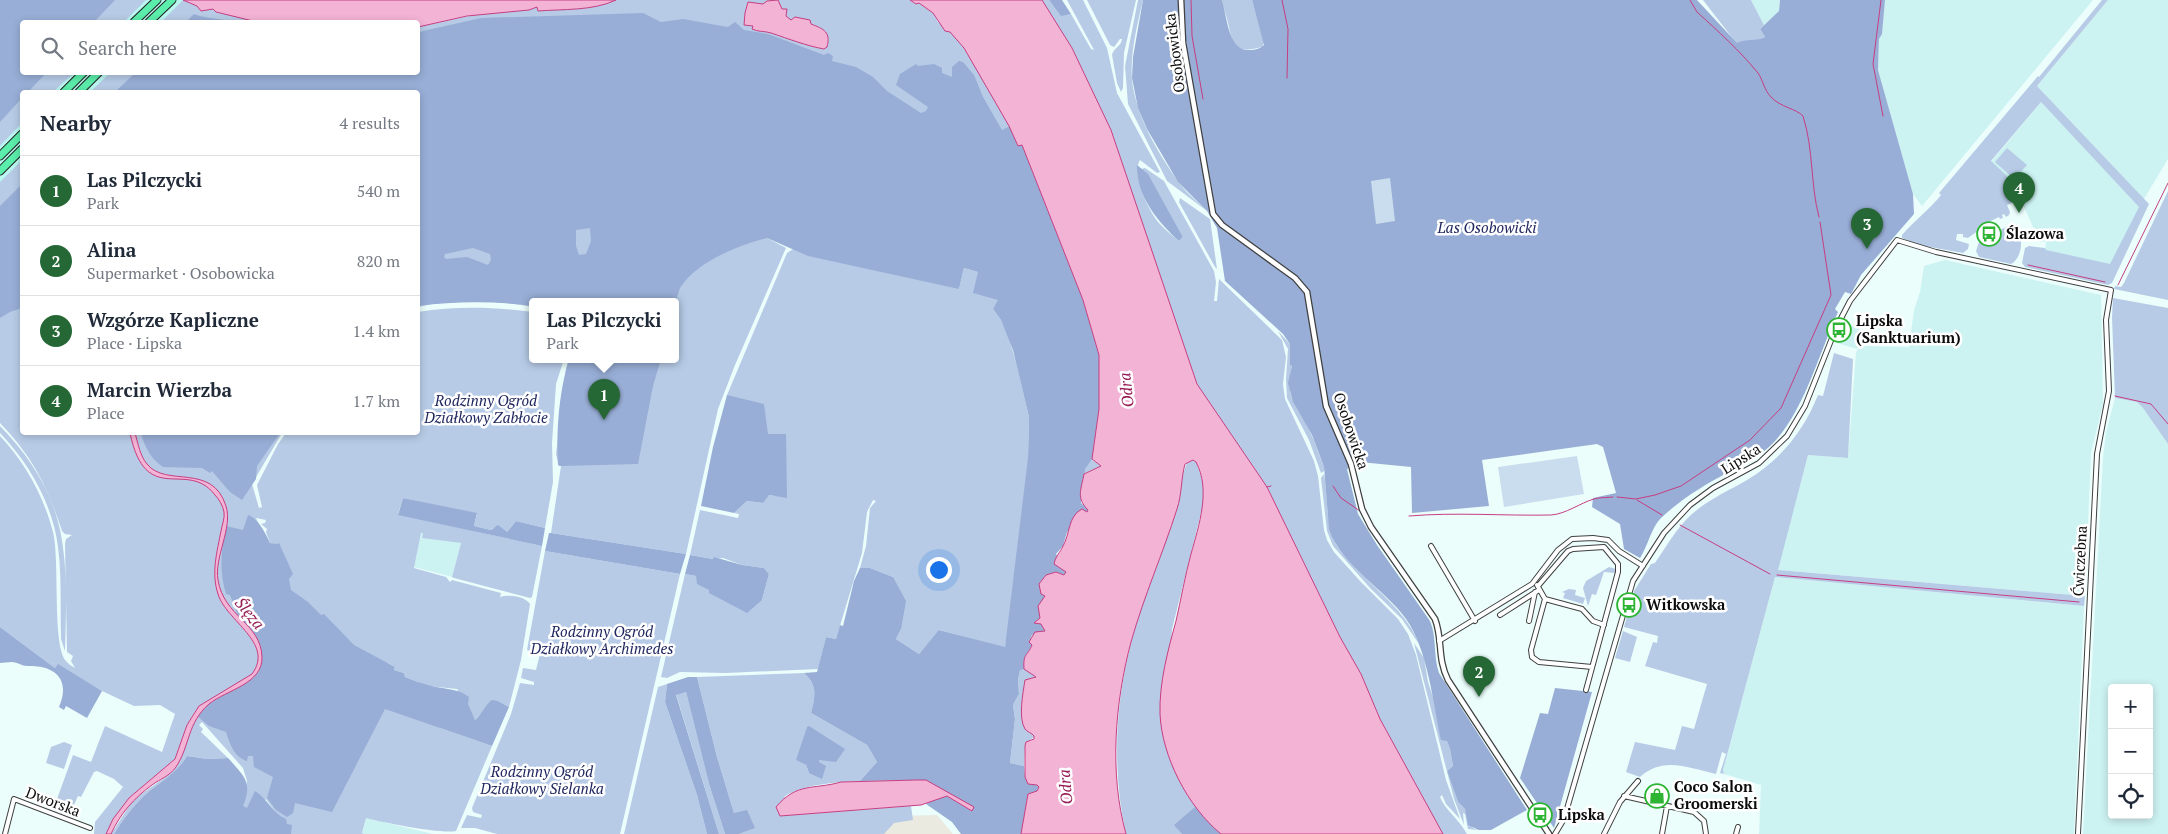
<!DOCTYPE html>
<html lang="en">
<head>
<meta charset="utf-8">
<style>
	body { margin:0; font-family:"PT Serif",serif; background:#f2f2f3; color:#1f2937 }
	.controls { position:absolute; right:15px; bottom:15px; display:grid; overflow:hidden; border-radius:5px; box-shadow:0 2px 8px #0003 }
	.controls button { width:45px; height:45px; display:grid; place-items:center; padding:0; border:0; border-bottom:1px solid #e0e1e3; background:#fff; color:#1f2937; font:25px sans-serif }
	.you { position:absolute; left:938px; top:569px; width:18px; height:18px; margin:-12px; border:4px solid #fff; border-radius:50%; background:#1a73e8; box-shadow:0 0 0 8px #1a73e833 }
	.badge { display:grid; place-items:center; width:32px; height:32px; border-radius:50%; background:#256835; color:#fff; font-size:16px; font-weight:700 }
	.pin { position:absolute; translate:-50% -41px; filter:drop-shadow(0 1px 2px #0008) }
	.pin::after { content:''; position:absolute; top:26px; width:18px; height:15px; background:inherit; clip-path:polygon(0 0,100% 0,50% 100%) }
	.popup { position:absolute; left:529px; top:298px; width:150px; height:65px; box-sizing:border-box; display:grid; place-content:center; border-radius:5px; background:#fff; filter:drop-shadow(0 1px 4px #0005); font-size:16px; white-space:nowrap; color:#747a83 }
	.popup b { font-size:19px; color:#1f2937 }
	.popup::after { content:''; position:absolute; left:50%; top:100%; margin-left:-10px; border:10px solid transparent; border-top-color:#fff }
	.list { margin:0; padding:0; list-style:none }
	h2 { display:flex; justify-content:space-between; align-items:center; height:65px; margin:0; padding:0 20px; font-size:21px }
	h2 small { font-size:16px; font-weight:400; color:#747a83 }
	.list li { display:grid; grid-template-columns:32px 1fr auto; gap:15px; align-items:center; box-sizing:border-box; height:70px; padding:0 20px; border-top:1px solid #e0e1e3 }
	.list b { display:block; font-size:19px; white-space:nowrap }
	.list p { margin:0; font-size:16px; white-space:nowrap; color:#747a83 }
	.list em { font-size:16px; font-style:normal; color:#747a83 }
	.icon { flex:none; width:28px; height:28px; fill:none; stroke:currentColor; stroke-width:2; stroke-linecap:round; stroke-linejoin:round }
	.map { position:relative; flex:none; width:2168px; height:834px; overflow:hidden }
	.search { position:absolute; background:#fff; box-shadow:0 2px 8px #0003; left:20px; top:20px; width:400px; height:55px; display:flex; align-items:center; gap:12px; box-sizing:border-box; padding:0 18px; border-radius:5px; color:#747a83; font-size:19px }
	.panel { position:absolute; background:#fff; box-shadow:0 2px 8px #0003; left:20px; top:90px; width:400px; height:345px; border-radius:5px }
	.map>svg:first-child { display:block }
	.industrial { fill:#eaeae0 }
	.farmland { fill:#cdf2f2; fill-rule:evenodd }
	.green { fill:#b7cbe6; fill-rule:evenodd }
	.forest { fill:#98aed6; fill-rule:evenodd }
	.sand { fill:#baf7f0 }
	.pitch { fill:#c9ddee }
	.water { fill:#f3b3d5; stroke:#c63e82 }
	.lines { fill:none; stroke-linecap:round; stroke-linejoin:round }
	.stream { stroke:#c63e82; stroke-width:1 }
	.minor-casing { stroke:#3f3f3f; stroke-width:6 }
	.tertiary-casing { stroke:#3f3f3f; stroke-width:7 }
	.motorway-casing { stroke:#1d1d1d; stroke-width:9 }
	.minor { stroke:#fff; stroke-width:4 }
	.tertiary { stroke:#fff; stroke-width:4.5 }
	.motorway { stroke:#5bedab; stroke-width:7 }
	.labels { text-anchor:middle; stroke-width:5; stroke-linejoin:round; paint-order:stroke }
	.street-label { font-size:15px; fill:#0c0c0c; stroke:#fff }
	.park-label { font-size:15px; font-style:italic; fill:#20275f; stroke:#fff }
	.poi-label { font-size:15px; font-weight:bold; fill:#0c0c0c; stroke:#fff; text-anchor:start }
	.water-label { font-size:16px; font-style:italic; fill:#961c55; stroke:#fff }
</style>
</head>
<body>
<div class="map">
<svg width="2168" height="834" viewBox="0 0 2168 834">
	<rect width="100%" height="100%" fill="#ebfefc"/>
	<path class="industrial" d="M937,815L953,834H872L894,816Z"/>
	<path class="farmland" d="M1751,0H1780L1779,11L1764,25Z
		M1885,0H2093L1922,206L1913,194L1878,70L1879,39L1882,34Z
		M2108,0H2168V159L2144,199L2037,86Z
		M2041,102L2140,207L2110,265L2045,250L2046,241L2040,242L2023,205L1991,162Z
		M1945,260L2101,295L2103,404L2091,453L2085,596L1777,570L1808,455L1848,458L1856,352L1859,348L1866,346L1909,347L1914,310L1920,292L1924,266Z
		M1844,322L1865,332L1857,349L1837,343Z
		M2115,398L2137,402L2143,408L2168,444V834H2083L2103,458L2106,432ZM2112,688H2149V815H2112Z
		M421,533H423L422,537L461,543L452,577L414,567Z
		M1775,577L2084,606L2074,834H1759L1761,785L1724,774L1723,770Z
		M366,818L433,834H362Z"/>
	<path class="green" d="M0,0H184L268,22H22V72H418V27L543,0H910L916,4L919,3L933,13L938,22L951,32L964,48L1026,149L1092,460L1101,466L1085,473L1006,640L1005,648L940,630L919,654L896,639L901,629L893,577L870,568H860L866,546L870,508L876,501L873,500L867,512L862,553L836,639L826,637L818,669L726,673L680,672L667,678L661,677L685,574L696,576L762,600L769,574L764,568L742,565L723,558L713,559L690,555L700,510L738,518L739,514L734,513L747,501L763,503L768,495L787,497L768,434L727,395L787,253L793,249L810,256L928,281L764,234V238H767L786,248L735,365L718,409L686,554L551,533L561,466H570H559L556,454L566,369L569,359H675V301H533V307C496,300 454,299 418,307V92H22V432L282,433L252,484L259,508L262,507L257,485L278,444L286,433L418,432V312C455,306 495,307 533,312V359H564L556,384L552,443L553,482L545,528L516,521L507,532L493,528L491,530L474,526L477,514L403,498L398,514L542,546L532,597L530,598L454,578L452,577L461,543L422,538L423,533H421L414,568L446,577L450,582L452,580L501,593L500,597C509,594 525,596 530,604L521,660L509,707L498,701L488,703L483,712L475,720L457,689L428,686L405,677L404,673L394,670L395,667L388,663L440,728L492,746L456,831C441,834 385,823 366,818L362,833L364,834H291L266,799L240,834H236L247,781L243,768L202,722L199,725L203,729L201,732L228,758L207,759L187,756C179,769 168,777 156,786C139,798 125,816 114,834H111L133,800L171,773L177,766L194,720L197,716H198L196,710L187,725L175,759L129,798L106,834H94L95,822L123,787L114,779L97,771L94,772L81,797L78,796L69,816L53,810L73,755L91,762L105,726L162,752L175,714L160,705L134,706L102,691L58,665L55,668L0,627V436C25,462 44,497 53,532C60,560 52,645 66,661C68,664 72,666 75,668L71,661L73,656L67,652L65,544L66,539L72,535L65,534L62,531C48,487 32,456 0,423ZM951,259L980,268L978,272L964,268L959,289ZM1003,301L1036,442L1028,458L1029,417L1017,366L1009,338L1001,320L993,309ZM256,518L266,520L265,523L261,524L267,529L266,532L270,543L275,545L278,543L283,577Z
		M1042,0H1049L1061,15L1071,14L1091,49L1094,50L1067,0H1083L1107,48L1117,93L1160,172L1157,173L1140,160C1131,175 1148,209 1158,222C1164,229 1172,235 1179,241L1183,237L1148,175L1141,169L1145,168L1164,181L1214,271L1216,282L1214,301H1217L1219,279L1282,340L1286,357L1283,384L1285,399L1314,461L1318,476L1324,530L1327,540L1334,552L1360,581L1398,619L1408,634L1416,655L1446,780L1460,819L1446,804L1442,795L1440,797C1445,810 1459,819 1467,834H1443L1380,719L1361,674L1340,637L1267,487L1197,384L1111,130L1072,48Z
		M1087,0H1136L1124,53L1123,88L1121,92L1117,83L1112,55C1113,48 1121,47 1122,39H1120L1114,47L1110,45Z
		M1138,0H1143C1137,26 1130,53 1132,80C1136,116 1157,151 1177,180C1185,192 1197,201 1207,211L1167,181L1128,104L1125,66Z
		M1222,0H1252L1264,43L1262,47C1240,53 1233,49 1229,27C1227,18 1224,9 1222,0Z
		M1703,0H1751L1764,25L1760,29L1765,37C1756,42 1747,40 1737,44Z
		M2102,0H2108L2037,86L2149,204L2112,283L2108,285L2025,267L2022,263L2025,248L2029,246L2045,248L2046,250L2110,264L2139,207L2041,102L1991,161L2006,175L2023,207L2018,209L2014,202L2007,205L2010,212L2009,215L2006,217L2004,214L2002,215L2003,218L2000,219L1999,217L1978,227L1979,230L1968,238L1963,237V234H1957L1956,240L1969,244L1968,249L1963,253L1919,245L1902,238V235C1915,220 1929,210 1941,195L1939,193L2038,76L2039,77Z
		M2007,148L2027,165L2014,179L1995,162Z
		M2168,191V300L2114,289L2115,286L2121,287L2124,283Z
		M1180,198L1210,219L1217,269L1215,267L1179,202Z
		M2013,223C2024,233 2024,257 2011,264L1979,257L1976,251L1979,242Z
		M2113,298L2168,308V444L2143,408L2137,402L2115,398L2112,317Z
		M1278,331L1290,344V365L1292,366C1284,401 1298,405 1311,434C1316,444 1319,456 1324,467V471L1321,473L1309,440L1287,398L1286,379L1288,349Z
		M1834,353L1853,359L1848,458L1808,455L1778,570L2085,596L2084,606L1775,577L1723,770L1724,774L1720,773L1726,754L1722,752L1716,774C1688,768 1664,756 1640,777L1626,772L1635,742L1675,750L1682,726L1694,729L1707,684L1645,666L1653,642L1657,643L1658,636L1624,627L1634,591L1651,564L1655,563C1666,547 1677,527 1692,514C1709,499 1728,491 1747,480C1781,460 1804,430 1818,395L1823,396Z
		M0,426C29,455 54,494 61,535C68,572 66,613 65,651L61,639C60,608 62,577 58,547C53,505 29,463 0,433Z
		M1190,460L1196,461L1203,483V505L1172,629L1171,643V761L1196,806L1175,825L1182,834H1126C1112,771 1115,705 1131,643C1143,597 1162,554 1177,510C1181,498 1181,466 1190,460Z
		M1324,474C1329,499 1324,527 1339,549C1363,582 1404,605 1419,644L1402,619L1370,588L1333,546L1327,531L1321,478Z
		M545,551L680,574L620,834H497L475,828H461L467,815L481,818L482,815L473,812L472,808L511,714L520,683L534,685V682L521,678L523,668L536,670L540,654L527,650Z
		M1609,567L1616,569L1615,573L1604,572L1596,595L1592,594L1588,606L1583,588L1586,581Z
		M1569,589L1576,590L1575,595L1585,598L1583,604L1563,598L1565,593L1562,592Z
		M1623,631L1637,637L1630,662L1615,658Z
		M1414,643L1424,658L1428,682L1450,749L1453,766L1447,771L1458,802L1465,809L1473,828L1479,830L1468,829L1465,814L1463,813L1464,825L1454,799Z
		M1020,669H1024L1037,677L1026,731L1034,734V737L1025,744L1024,766L1010,763L1015,719L1013,705L1019,694L1018,679Z
		M804,673C818,686 815,696 811,713L867,745L877,762L860,781C837,782 805,784 785,796L780,816L911,806L913,820L894,823L884,834H739L754,828L734,813L717,757L697,677ZM807,728L819,760L809,773L806,765L797,760Z
		M667,684L665,702L697,795L707,834H624L658,687Z
		M686,692L709,784L725,834H719L676,694Z
		M64,742L72,745L64,769L46,763L51,747Z"/>
	<path class="forest" d="M0,0H115L94,22H22V72L46,73L28,92H22V98L0,122Z
		M1049,0H1062L1071,14L1061,16Z
		M1143,0H1222C1227,16 1228,51 1249,50C1255,50 1260,49 1264,45L1252,0H1697L1737,43C1747,38 1756,42 1765,37L1760,29L1779,11L1780,0H1885L1882,34L1879,39L1878,70L1913,194L1914,214L1861,275L1851,294L1845,292L1835,309L1838,312C1819,353 1803,416 1769,447C1757,458 1742,465 1727,473C1704,485 1680,500 1661,518C1651,528 1648,546 1640,558L1624,549L1620,524L1592,507L1593,498L1616,493L1603,447L1597,444L1482,460L1489,506L1412,513L1411,467L1360,462L1347,469L1358,514L1377,545L1430,621C1437,637 1433,656 1439,673L1527,810L1491,830H1479L1468,825L1465,809L1458,802L1447,771L1453,766L1450,749L1447,741L1441,740C1433,703 1428,650 1406,619C1384,588 1342,567 1329,529L1324,467L1312,435L1293,402L1288,383L1292,366L1290,365V344L1283,334L1225,281L1217,228L1207,211L1178,182L1147,129L1138,108L1132,78L1133,57Z
		M643,13L661,22L683,19L728,27L735,22L744,30L768,34L824,55L828,53L833,56L832,61L856,67L873,77L887,91L921,113L926,111L928,107L896,85L900,74L916,64L918,66L934,64L942,68V73L952,77V67L959,61L963,62L974,75L983,97L1002,130L1010,126L1017,145H1022L1083,300L1099,355V409L1092,459L1085,469L1081,503L1089,510L1067,532L1063,546L1056,554L1067,572L1064,575L1056,572L1046,575L1039,584L1045,595L1040,618L1035,623L1041,624L1045,631L1032,635L1029,642L1032,645L1024,660V669L1020,670L1018,679L1019,694L1013,705L1015,719L1010,763L1024,766L1025,777L1039,787L1037,791L1028,794L1021,834H961L952,822L926,804L934,799L947,796L972,811L926,780L860,781L877,762L867,745L811,713C815,696 818,686 804,673L817,672L826,637L836,639L840,625L843,626L854,581L860,568H870L893,577L906,601L901,629L896,639L919,654L939,630L1005,647L1028,458L1029,417L1013,350L1001,320L993,309L998,300L973,293L978,272L964,268L959,289L808,256L767,238C739,245 696,262 680,288C678,293 677,299 675,303V301H533V306C495,301 456,301 418,306V92H115L135,73L418,72V33L423,31L481,18ZM590,228L591,241L586,254L579,255L576,246V230ZM473,248L490,254L491,260L488,265L467,257L446,259L444,257L445,254Z
		M194,14C207,19 224,19 238,22H186Z
		M1137,165L1148,174L1183,237L1179,241C1158,222 1136,196 1137,165Z
		M22,184V308L10,312L0,318V206Z
		M569,359H661L653,386L638,464L561,466L558,465C556,430 559,392 569,359Z
		M727,395L764,404L768,434H786L787,498L769,495L763,503L747,501L734,513L701,506L713,447Z
		M141,433V432L280,433L257,466L256,479L242,500L230,492L212,471L210,473L202,468L163,467C151,459 144,446 141,433Z
		M403,498L477,513L474,526L491,530L498,525L507,532L516,521L545,528L542,546L398,515Z
		M248,515C258,518 266,534 270,543L275,544L279,543L293,574L289,579L291,590L308,602L321,615L324,614L354,645L395,667L394,670L404,673L405,677C413,680 420,683 428,685C443,690 456,687 469,697L468,704L475,720C483,714 484,705 492,700L498,701L509,707L492,746L385,709L332,812L295,803L293,813L287,817L276,810L267,798L273,777L254,767L253,756H248L247,761C234,757 230,744 226,732L209,726L197,716L209,704L259,672L258,640L252,630L238,616L230,595L226,594C219,572 221,548 226,526L243,530Z
		M549,533H551L686,554L680,574L545,551Z
		M690,555L713,559L714,557L742,565L764,568L769,574L762,600L747,613L709,593V590L697,584L696,576L685,574Z
		M0,627L55,668L58,664L102,691L87,718L66,706L64,710L59,707C71,679 55,665 27,666C22,666 17,662 12,662C8,662 4,663 0,663Z
		M688,677H697L717,757L734,813L747,810L755,828L739,834H725L709,784L686,692L676,695L719,834H707L697,795L665,702L667,684Z
		M1555,688L1592,692L1554,828L1520,778L1540,713L1548,714Z
		M809,726L845,749L836,762L819,760V762L826,766L822,779L809,773L806,765L796,760L807,727Z
		M187,756L207,759L228,758C244,776 253,782 243,806L247,808L255,791C268,799 272,813 286,819L287,824L292,825L291,834H114C125,816 139,798 156,786C168,777 179,769 187,756Z
		M1196,806L1218,831L1221,834H1182L1174,825Z"/>
	<path class="sand" d="M146,0H183L161,22H124Z
		M74,73H110L90,92H53Z
		M22,123V160L0,182V146Z"/>
	<path class="pitch" d="M1390,178L1395,221L1376,224L1371,181Z
		M1577,456L1584,494L1504,507L1498,467Z"/>
	<path class="water" d="M183,0H616C593,11 563,9 538,11L537,7L529,10L467,16L418,27V22H257L216,12L213,9L201,11L197,6Z
		M778,0L782,9H787L786,16L791,20L795,17L810,20L811,24C824,29 831,32 827,47L824,49C807,46 789,39 771,33C765,31 758,32 752,29L753,26L744,25L745,13L748,2L763,4L767,1Z
		M910,0H1042L1072,48L1111,130L1197,384L1267,487L1340,637L1361,674L1380,719L1443,834H1221C1188,807 1162,757 1160,714C1159,683 1168,650 1176,621C1181,599 1185,576 1191,554C1199,525 1211,490 1196,462L1193,460L1185,464C1181,478 1182,494 1177,509C1163,553 1144,596 1131,642C1115,702 1109,773 1126,834H1021L1028,794L1037,791L1039,787L1037,785L1028,784L1025,777V746L1026,742L1034,739V736C1032,733 1027,732 1025,729C1018,718 1023,693 1025,680L1036,677L1024,669C1023,653 1027,657 1032,645L1029,642L1035,632L1045,631L1041,624L1034,623L1040,618L1038,606L1045,596L1041,594L1039,584L1046,575L1056,572L1064,575L1066,572L1054,564C1056,555 1060,553 1063,546C1070,534 1068,516 1082,509L1087,512L1088,510C1076,498 1081,490 1084,474L1101,466L1092,459L1099,409V355L1083,300L1022,145L1018,146L1009,126L964,48L950,32L945,31L933,13L919,3L916,4Z
		M130,433H135C138,443 140,456 147,464C166,488 212,462 226,506C233,528 214,557 218,580C224,617 261,623 262,657C263,684 226,690 209,704C187,723 190,746 176,767C170,776 160,779 152,785C134,798 120,814 111,834H106L113,819L129,798L175,759L187,725L199,706L252,674C275,643 226,621 218,594C211,573 217,552 221,531C222,525 225,518 224,512C223,506 219,499 215,495C187,458 146,509 130,433Z
		M916,780H926L974,807L972,811L947,796L921,805L780,816L776,807C797,782 813,790 841,782Z"/>
	<g class="lines">
		<path class="stream" d="M1191,0L1192,36L1203,99
			M1282,0L1288,29L1287,78
			M1690,0L1697,12C1718,31 1740,51 1758,73C1763,80 1764,90 1771,97C1780,107 1797,109 1803,116C1814,151 1810,183 1819,217
			M1881,0L1873,64L1883,116
			M2028,265L2105,282
			M2118,285L2168,183
			M2115,396L2151,404L2168,424
			M1333,486L1341,498L1360,511
			M1267,487L1271,486
			M1617,497L1636,499L1655,495L1681,486L1750,440L1781,408L1831,295L1820,222
			M1637,500L1662,515
			M1409,516C1456,512 1504,516 1551,515C1566,514 1580,503 1594,499C1600,497 1606,498 1613,497
			M1680,525L1770,574
			M1777,575L2079,602"/>
		<g class="minor-casing">
			<path id="minor" d="M1431,546L1475,621
				M1537,585L1545,599L1531,650L1532,657L1539,662L1592,667
				M1538,586L1568,551L1573,549L1604,547L1618,564V572L1586,690
				M1545,599L1582,609L1593,621L1604,625
				M1500,615L1539,590
				M1529,621L1535,592
				M1439,641L1532,584L1558,550L1572,539L1593,538L1608,540L1619,551L1643,566
				M1624,796L1694,812L1704,821L1706,834
				M5,834L14,799L90,828
				M1555,834L1564,819L1633,581L1664,533L1690,505L1713,488L1759,463L1787,436L1805,406L1836,328L1850,301L1897,240L1936,252L2111,290L2106,320L2109,391L2097,454L2078,834
				M1604,834L1620,802L1638,781
				M1662,834L1667,806
				M1736,834L1738,827"/>
		</g>
		<g class="tertiary-casing">
			<path id="tertiary" d="M1181,0L1183,43L1213,214L1222,225L1295,278L1307,292L1326,406L1351,464L1362,509L1371,527L1435,619C1443,640 1437,658 1448,680L1549,834"/>
		</g>
		<g class="motorway-casing">
			<path id="motorway" d="M134,22L157,0
				M149,22L172,0
				M64,92L84,72
				M79,92L99,72
				M0,156L22,134
				M0,171L22,149"/>
		</g>
		<use href="#minor" class="minor"/>
		<use href="#tertiary" class="tertiary"/>
		<use href="#motorway" class="motorway"/>
	</g>
	<defs>
		<g id="bus-ring" transform="scale(1.25)"><circle r="9.5" fill="#fff" stroke="#2cb432" stroke-width="1.5"/><path d="M-5-6H5V4H4V6H2V4H-2V6H-4V4H-5ZM-3.5-4V0h7V-4ZM-3.5 1.2v1.5H-2V1.2ZM2 1.2v1.5H3.5V1.2Z" fill="#2cb432"/></g>
		<g id="shop-ring" transform="scale(1.25)"><circle r="9.5" fill="#fff" stroke="#2cb432" stroke-width="1.5"/><path d="M-5-2.5h2.3a2.7 3.5 0 0 1 5.4 0H5L5.5 6h-11ZM-1.5-2.5h3a1.5 2.3 0 0 0-3 0Z" fill="#2cb432"/></g>
	</defs>
	<g fill-rule="evenodd">
		<use href="#bus-ring" x="1989" y="234"/>
		<use href="#bus-ring" x="1839" y="330"/>
		<use href="#bus-ring" x="1629" y="605"/>
		<use href="#shop-ring" x="1657" y="796"/>
		<use href="#bus-ring" x="1540" y="815"/>
	</g>
	<g class="labels">
		<g class="street-label">
			<text transform="translate(1175 53) rotate(-97)" y="5">Osobowicka</text>
			<text transform="translate(1351 431) rotate(71)" y="5">Osobowicka</text>
			<text transform="translate(1741 459) rotate(-32)" y="5">Lipska</text>
			<text transform="translate(2080 561) rotate(-87)" y="5">Ćwiczebna</text>
			<text transform="translate(53 802) rotate(21)" y="5">Dworska</text>
		</g>
		<g class="park-label">
			<text x="1487" y="233">Las Osobowicki</text>
			<text x="486" y="406">Rodzinny Ogród<tspan x="486" dy="17">Działkowy Zabłocie</tspan></text>
			<text x="602" y="637">Rodzinny Ogród<tspan x="602" dy="17">Działkowy Archimedes</tspan></text>
			<text x="542" y="777">Rodzinny Ogród<tspan x="542" dy="17">Działkowy Sielanka</tspan></text>
		</g>
		<g class="poi-label">
			<text x="2006" y="239">Ślazowa</text>
			<text x="1856" y="326">Lipska<tspan x="1856" dy="17">(Sanktuarium)</tspan></text>
			<text x="1646" y="610">Witkowska</text>
			<text x="1674" y="792">Coco Salon<tspan x="1674" dy="17">Groomerski</tspan></text>
			<text x="1558" y="820">Lipska</text>
		</g>
		<g class="water-label">
			<text transform="translate(1126 390) rotate(-96)" y="6">Odra</text>
			<text transform="translate(250 613) rotate(51)" y="6">Ślęza</text>
			<text transform="translate(1065 787) rotate(-95)" y="6">Odra</text>
		</g>
	</g>
</svg>
<div class="controls">
<button>+</button>
<button>−</button>
<button><svg class="icon" aria-label="locate" viewBox="0 0 24 24"><circle cx="12" cy="12" r="6"/><path d="M12 2v4M12 18v4M2 12h4M18 12h4"/></svg></button>
</div>
<div class="you"></div>
<div class="pin badge" style="left:604px;top:420px">1</div>
<div class="popup"><b>Las Pilczycki</b>Park</div>
<div class="pin badge" style="left:1479px;top:697px">2</div>
<div class="pin badge" style="left:1867px;top:249px">3</div>
<div class="pin badge" style="left:2019px;top:213px">4</div>
<div class="search"><svg class="icon" aria-label="search" viewBox="0 0 24 24"><circle cx="10" cy="10" r="6"/><path d="M15 15l6 6"/></svg>Search here</div>
<section class="panel">
<h2>Nearby<small>4 results</small></h2>
<ul class="list">
<li><span class="badge">1</span><div><b>Las Pilczycki</b><p>Park</p></div><em>540 m</em></li>
<li><span class="badge">2</span><div><b>Alina</b><p>Supermarket · Osobowicka</p></div><em>820 m</em></li>
<li><span class="badge">3</span><div><b>Wzgórze Kapliczne</b><p>Place · Lipska</p></div><em>1.4 km</em></li>
<li><span class="badge">4</span><div><b>Marcin Wierzba</b><p>Place</p></div><em>1.7 km</em></li>
</ul>
</section>
</div>
</body>
</html>
